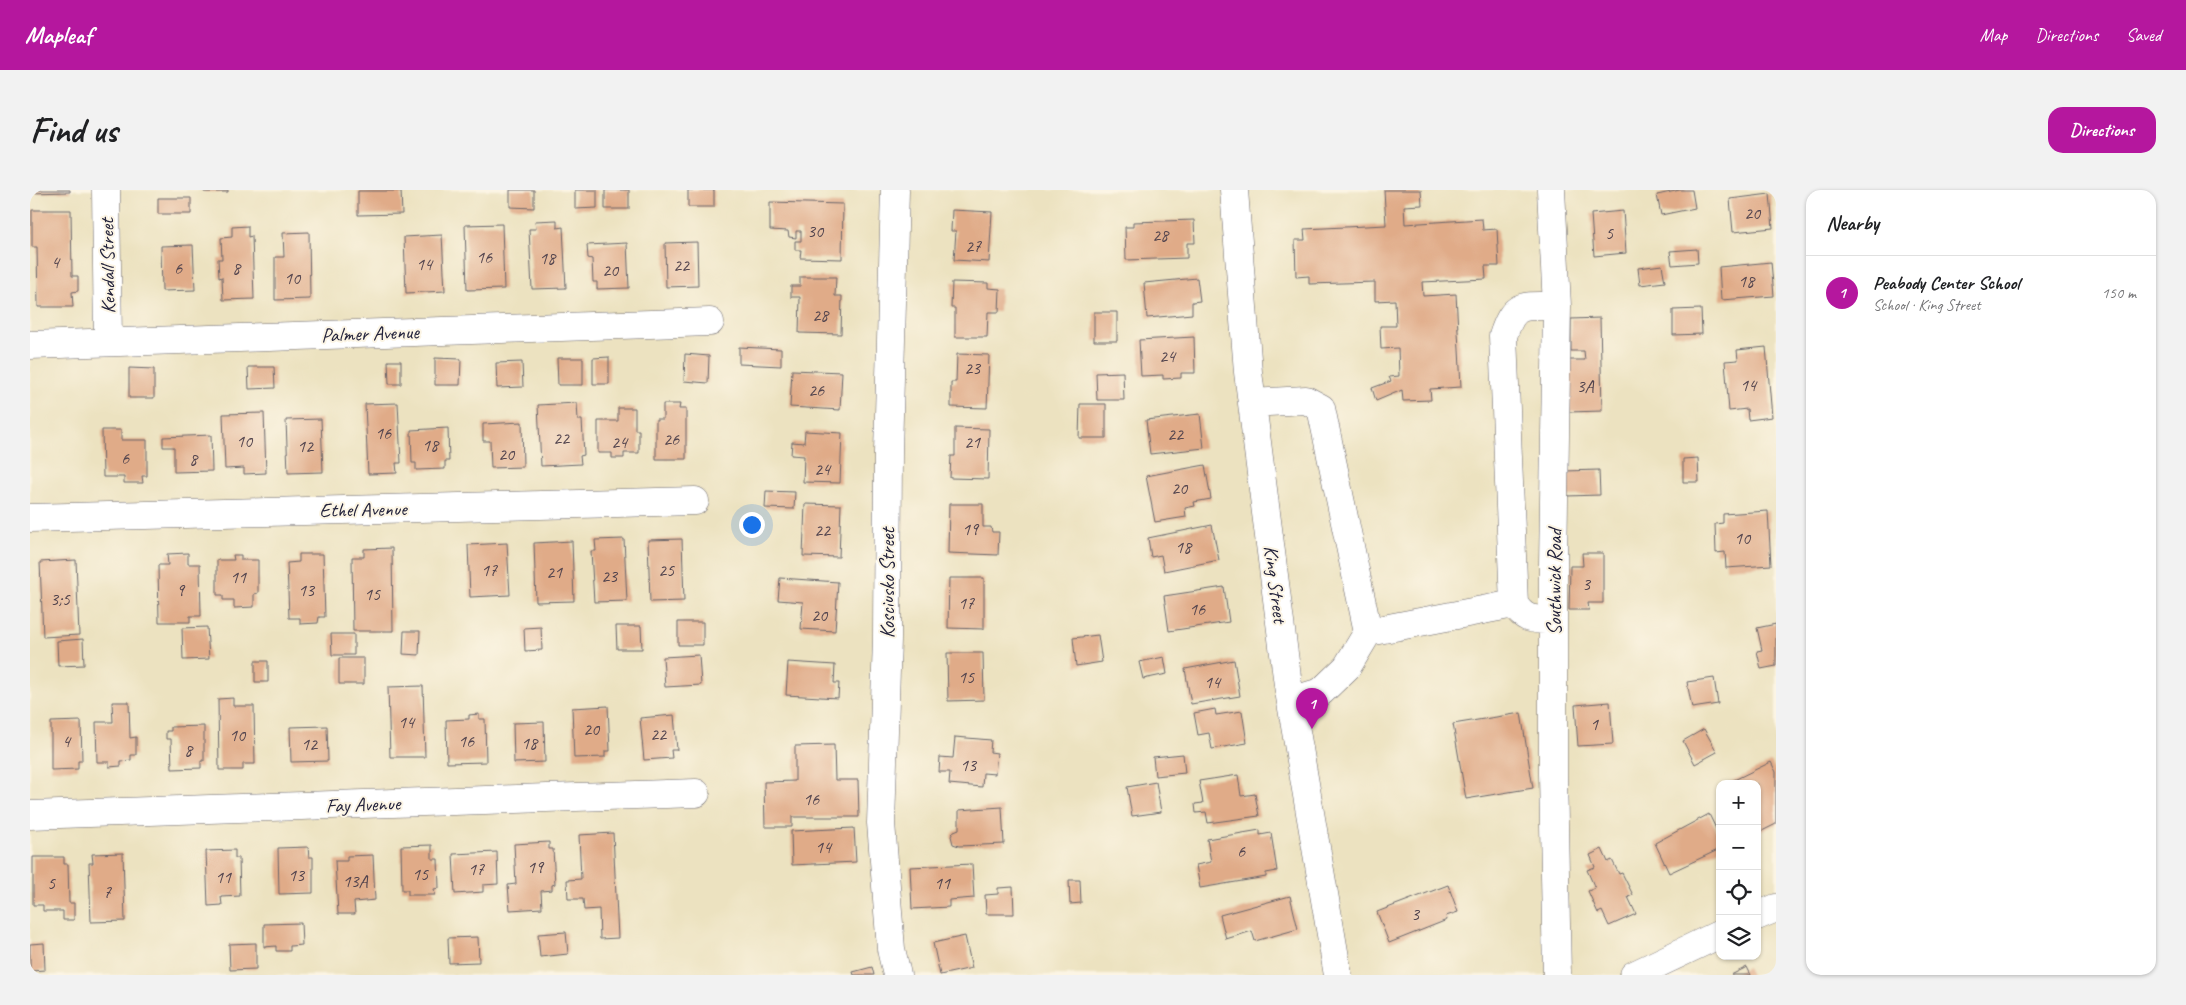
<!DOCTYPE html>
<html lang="en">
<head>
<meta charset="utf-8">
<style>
	body { margin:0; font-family:Caveat,sans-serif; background:#f2f2f2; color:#202124 }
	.controls { position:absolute; right:15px; bottom:15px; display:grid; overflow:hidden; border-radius:10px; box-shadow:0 1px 4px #0004 }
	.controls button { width:45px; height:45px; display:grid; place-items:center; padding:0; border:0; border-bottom:1px solid #e0e0e0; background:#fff; color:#202124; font:25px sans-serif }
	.you { position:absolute; left:721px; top:334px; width:18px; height:18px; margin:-12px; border:4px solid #fff; border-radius:50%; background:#1a73e8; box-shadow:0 0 0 8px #1a73e833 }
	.badge { display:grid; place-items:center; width:32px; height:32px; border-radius:50%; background:#b5179e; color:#fff; font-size:16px; font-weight:700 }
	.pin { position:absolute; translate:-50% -41px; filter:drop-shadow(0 1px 2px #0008) }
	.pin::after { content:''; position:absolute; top:26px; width:18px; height:15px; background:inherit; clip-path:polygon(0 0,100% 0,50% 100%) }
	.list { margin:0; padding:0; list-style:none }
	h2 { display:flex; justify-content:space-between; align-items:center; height:65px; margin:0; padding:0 20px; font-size:21px }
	h2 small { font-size:16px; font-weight:400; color:#757577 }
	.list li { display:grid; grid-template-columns:32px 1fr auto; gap:15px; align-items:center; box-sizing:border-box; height:75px; padding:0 20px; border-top:1px solid #e0e0e0 }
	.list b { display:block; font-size:19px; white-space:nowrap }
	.list p { margin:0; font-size:16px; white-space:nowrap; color:#757577 }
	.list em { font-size:16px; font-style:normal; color:#757577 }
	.icon { flex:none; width:28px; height:28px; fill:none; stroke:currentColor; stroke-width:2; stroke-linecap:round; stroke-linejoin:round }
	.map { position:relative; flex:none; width:1746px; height:785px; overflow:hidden; border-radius:15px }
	header { display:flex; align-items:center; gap:30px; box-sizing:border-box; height:70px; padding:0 25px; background:#b5179e; color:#fff }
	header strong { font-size:24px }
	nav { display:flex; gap:28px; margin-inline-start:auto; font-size:18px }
	.intro { display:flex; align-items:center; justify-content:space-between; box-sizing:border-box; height:120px; padding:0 30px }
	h1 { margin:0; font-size:35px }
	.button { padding:12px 22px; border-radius:15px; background:#b5179e; color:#fff; font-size:18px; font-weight:700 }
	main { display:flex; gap:30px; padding:0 30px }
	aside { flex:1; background:#fff; border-radius:15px; box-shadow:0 1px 4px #0004 }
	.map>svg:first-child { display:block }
	.building { fill:#e0ab88 }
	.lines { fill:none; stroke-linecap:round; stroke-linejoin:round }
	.minor-casing { stroke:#69656a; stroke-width:29 }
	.major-casing { stroke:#69656a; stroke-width:29 }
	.minor { stroke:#fff; stroke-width:28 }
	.major { stroke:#fff; stroke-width:28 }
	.labels { text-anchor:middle; stroke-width:4; stroke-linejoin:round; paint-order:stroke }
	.number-label { font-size:18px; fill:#52444e }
	.street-label { font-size:20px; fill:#22223b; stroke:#fcf5e5 }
</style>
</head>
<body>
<header>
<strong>Mapleaf</strong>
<nav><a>Map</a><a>Directions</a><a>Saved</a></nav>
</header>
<div class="intro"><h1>Find us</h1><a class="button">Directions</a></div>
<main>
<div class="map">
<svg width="1746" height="785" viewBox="0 0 1746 785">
	<rect width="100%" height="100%" fill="#fcf5e5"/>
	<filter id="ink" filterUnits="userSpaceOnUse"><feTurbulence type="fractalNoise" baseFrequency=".02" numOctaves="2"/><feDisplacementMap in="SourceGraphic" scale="10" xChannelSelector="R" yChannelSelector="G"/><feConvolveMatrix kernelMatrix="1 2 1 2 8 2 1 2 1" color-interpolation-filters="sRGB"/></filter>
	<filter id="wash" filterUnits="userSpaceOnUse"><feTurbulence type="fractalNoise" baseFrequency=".0096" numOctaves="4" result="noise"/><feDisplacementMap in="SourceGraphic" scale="20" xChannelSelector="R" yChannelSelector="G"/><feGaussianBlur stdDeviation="1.12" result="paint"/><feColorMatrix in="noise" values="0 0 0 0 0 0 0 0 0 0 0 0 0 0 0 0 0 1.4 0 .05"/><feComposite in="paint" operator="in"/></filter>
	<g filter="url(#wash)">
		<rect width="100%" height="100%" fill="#ece2c0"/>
		<g id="blocks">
			<path class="building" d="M0,0H40V2L0,3Z
				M174,0H198V2H174Z
				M480,0H504V18L480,17Z
				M545,0H567V18L545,19Z
				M575,0H599V19H575Z
				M658,0H684V17H658Z
				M1354,0H1391L1392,15L1374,16L1375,34L1452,29L1453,40L1467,39L1469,76H1455L1456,89L1392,92L1393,106L1426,104L1431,197L1400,199L1401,210L1373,211L1372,200L1346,211L1342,198L1361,191L1359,187L1369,186L1368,158L1351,159L1350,136H1366L1365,110L1345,111V92L1279,94V86L1266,87L1265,50H1275L1274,39L1356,35Z
				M1650,0H1662L1665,18L1631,25L1627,5Z
				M328,1H371L372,24L328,25Z
				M1740,4L1743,38L1703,42L1700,9Z
				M128,8H161V24H128Z
				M740,12L813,14L812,69L770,68L771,60H765V51H771V41H766V48L759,47L758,41L740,40Z
				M2,20H41L42,86H48V101L42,102L43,117H8L7,57H2Z
				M922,20L962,22L959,72L924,70L926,41H921Z
				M1593,21L1596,63L1564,66L1561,24Z
				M527,30V38L533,37L536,98L502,99L499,39H506L505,31Z
				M1164,30L1165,53H1157V68L1096,70L1095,37H1103V32Z
				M472,34L474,99L437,100L435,35Z
				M218,36V47L222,46L224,109L193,110L192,87L189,88L188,69H192L191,48L202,47V37Z
				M279,42L280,109L245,110V67H254L253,43Z
				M412,45L415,101L376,103L374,47Z
				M667,52L668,96L636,97L635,53Z
				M597,53L599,98L567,99V92H563L562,69L558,68L557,55Z
				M163,55L165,100L132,101L131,56Z
				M1667,59L1668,73L1642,75L1640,61Z
				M1741,72L1744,106L1691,110L1689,77Z
				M1632,75L1635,92L1610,95L1608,78Z
				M770,87H806L805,106H812L811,144L769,143L770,107H761V96H770Z
				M1167,88L1170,111L1162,112V124L1117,128L1114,93Z
				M922,92L958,93V98L970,99L969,122H958L957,147H925V118H921Z
				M1671,119L1672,144L1643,145V120Z
				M1064,122H1087V151H1064Z
				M1570,128L1572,221L1539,222L1538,170H1555L1554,161H1541V129Z
				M1164,147L1165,183H1151V188L1133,189V185L1111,186L1109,150Z
				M709,157L751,159V176L709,174Z
				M1736,157L1742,227L1718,230L1717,219L1699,221L1695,171L1708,170L1707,160Z
				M655,164L679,166L678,193L654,191Z
				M927,164L959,165L957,218L921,217V192H926Z
				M579,167V194H563V168Z
				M405,168L431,169L430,195H405Z
				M527,168H553V195H528Z
				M358,171H371V194H359Z
				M492,172L493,197L467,198L466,173Z
				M218,177H244L245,198L219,199Z
				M99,178L124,179V208H99Z
				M762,180L812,182L810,220L760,217Z
				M1093,182L1094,210H1067L1066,183Z
				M368,213L371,273H366L367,283L338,284L335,214Z
				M547,213L548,230H552L554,265L550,266L551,274L511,276L508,215Z
				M633,214H650L649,219H656V269H626V229H633Z
				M1050,214H1076V248H1049Z
				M588,218H605V240H609V263H594V268H582V263H568V231H588Z
				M234,223L236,283L214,284V278L195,279L193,224Z
				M1170,224L1174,258L1120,264L1116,230Z
				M291,229L293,282L258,283L256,230Z
				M492,232L493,277L461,278L460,251H453V234Z
				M418,238L419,271H415V279L386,280V273H382L381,240Z
				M925,238L959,239L958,289L920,288L921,266H925Z
				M72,240H91V250H117V286H112L113,293H94V287H73Z
				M775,241L812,243L810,293L773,292L774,266L761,265L762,252L774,253Z
				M181,245L182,281L144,282V257H133V247Z
				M1668,268L1669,292H1653V269Z
				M1175,275L1181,309L1164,312L1165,316L1155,318L1156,327L1125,332L1116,286Z
				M1569,280L1570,305L1536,306L1535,281Z
				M736,301L765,302L764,319L735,318Z
				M775,314L811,315L809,367L773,366Z
				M919,314H953V337H961L962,342H969L968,365L918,363Z
				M1738,321L1741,375L1696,378L1695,362L1686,363L1685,334L1693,333V324Z
				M1182,335L1189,370L1134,381L1131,365L1121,367L1118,348Z
				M594,349L597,411L564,412L561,361H566L565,350Z
				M652,349L654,411L620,412L618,350Z
				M542,351L544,411L506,412L504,353Z
				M477,353L480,405L440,407L438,355Z
				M362,358L363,441H323L322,367H334V359Z
				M158,363V374H170L171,426H160V432H129L128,375H138L137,364Z
				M1552,363H1573V413H1558L1559,420H1539L1540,376H1553Z
				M269,364H293L295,427H289L288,433L270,434V428H259L257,373L269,372Z
				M203,365H211V370H228V403L224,404V417L204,418V410H193V405H187V370H204Z
				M46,370L49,445L13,447L10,372Z
				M750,388L808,392L805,441L771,439L773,412L748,410Z
				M919,388H954V439L918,438Z
				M1194,397L1199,432L1139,441L1134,406Z
				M648,432H673V455H648Z
				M1746,434V476L1731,479L1727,461L1732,460L1727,438Z
				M586,436H611L612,459H587Z
				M177,437L179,469L153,470L152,438Z
				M511,437L512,460L495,461L494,438Z
				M374,441H390L389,465L373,464Z
				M301,444H324V465H302Z
				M1068,445L1072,472L1046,476L1043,448Z
				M53,449L54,475L28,476L27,451Z
				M917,463H953L954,510L918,511Z
				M669,465L671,495L635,497L633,467Z
				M1134,467L1137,484L1113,489L1109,472Z
				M309,468H334V494H309Z
				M1204,470L1210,506L1161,514L1155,479Z
				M225,471H238V492H225Z
				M758,472L805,475L804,493H809L808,508L756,505Z
				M1684,488L1688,514L1662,518L1657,492Z
				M393,496L395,567H360L358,497Z
				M203,508V516H224L225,574H213V580H189L188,509Z
				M82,512H99L100,548L106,547V565H101V570L91,571V576L79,577V572H67L66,532H83Z
				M1580,512L1583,554L1548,556L1545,515Z
				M578,516L580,561H575V567L544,568L542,518Z
				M1185,519L1186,525L1212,521L1217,553L1182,559L1179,543L1168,545L1164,523Z
				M1491,523L1503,598L1436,609L1423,534Z
				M449,524V529H455L456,572L417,573L416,530L439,529V525Z
				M644,525L647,560H641L642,568L614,570L610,528Z
				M51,531L52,571H48V579L21,580V532Z
				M514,532L515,572L484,573L483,533Z
				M174,536V571H171V578L142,579L141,549H136V541H141V537Z
				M297,536L298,571L261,572L260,537Z
				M1674,539L1687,562L1665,574L1653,551Z
				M925,547L961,550L960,562L967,563L965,584L953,583L952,597L919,594L920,582H909L910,567L923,568Z
				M804,555L805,590H828L829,627H762V637H735L734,592L765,591V556Z
				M1153,564L1155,583L1125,586L1123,567Z
				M1741,572L1746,582V634L1732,641L1727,631V594H1696Z
				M1208,585L1211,606L1225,604L1229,626L1178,633L1176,622L1166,623L1165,614L1173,613L1169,591Z
				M1126,592L1131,622L1102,626L1097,597Z
				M972,617L974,654L929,656L923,654L921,646L924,641L929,639V620Z
				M1679,624L1690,647V659L1639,683L1625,653Z
				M824,638L826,672L762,675L761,641Z
				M1230,640V645L1241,643L1247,681L1236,683V687L1170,698L1166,675L1181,672L1177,649Z
				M583,643L588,748L570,749L569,719L554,720L553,709H538L537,690L551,689L549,645Z
				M519,652V659H523L525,694L522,695V700L511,701L512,718L480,720L478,695L486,694L484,654Z
				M402,655V669H408L409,698L404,699L405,705H378V700H372L371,656Z
				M278,657L279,667H283V703L249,704L248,658Z
				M1572,659L1578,672L1582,670L1589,684L1592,683L1603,705L1598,707L1606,724L1579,736L1572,721L1568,723L1558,701L1565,698L1557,680L1565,677L1560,665Z
				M205,660V668H209L210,706L191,707L192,715L178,716L176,661Z
				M467,662L468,694L453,695V702L425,704L423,664Z
				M93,663L95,731L61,732L59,673H63L62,664Z
				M343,665L345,710L324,712L325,724H308L305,671H317V666Z
				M3,667H34V674H38L39,713H44V730H33V721H13V715H3Z
				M942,674L944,708L919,710V717L882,719L880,677Z
				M1039,690H1050L1051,713L1040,714Z
				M1418,695L1428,722L1416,726L1417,730L1359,753L1347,722Z
				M983,697L984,724H956L955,705L968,704V698Z
				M1260,706L1268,739L1225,751L1222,741L1196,749L1190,725Z
				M271,733L272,755L260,756V761H246V756L234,757V734Z
				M536,742L538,764L510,767L508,744Z
				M935,746L942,778L910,785L903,753Z
				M448,747L449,772L419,773L418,748Z
				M14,753L15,780L0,781V754Z
				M226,753V779L200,780L199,754Z
				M842,777L844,785H824L823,782Z
				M1717,777L1721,785H1701Z"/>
		</g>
	</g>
	<g filter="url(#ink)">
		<use href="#blocks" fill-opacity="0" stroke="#69656a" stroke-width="1"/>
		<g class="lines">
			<g class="minor-casing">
				<path id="minor" d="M76,0L78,152
					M865,0L858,263L857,449L851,633L861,759L867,785
					M1204,0L1218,182L1258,495L1308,785
					M1521,0L1527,116L1523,376V584L1527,785
					M0,155L680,132
					M1222,213L1276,210L1291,218L1338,442
					M0,328L665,311
					M1523,430C1504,429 1496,432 1484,414L1473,146C1485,110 1493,117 1527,116
					M1261,511L1291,502L1317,477L1338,442L1484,414
					M0,625L666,603"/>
			</g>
			<g class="major-casing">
				<path id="major" d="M1727,726L1746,718
					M1604,785L1690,744"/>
			</g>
			<use href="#minor" class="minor"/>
			<use href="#major" class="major"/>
		</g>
	</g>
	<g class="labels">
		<g class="number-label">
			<text x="1722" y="29">20</text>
			<text x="785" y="47">30</text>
			<text x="1579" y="49">5</text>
			<text x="1130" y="51">28</text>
			<text x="943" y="62">27</text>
			<text x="454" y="73">16</text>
			<text x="517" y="74">18</text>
			<text x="25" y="78">4</text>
			<text x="394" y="80">14</text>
			<text x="651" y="81">22</text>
			<text x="148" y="84">6</text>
			<text x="206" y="84">8</text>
			<text x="580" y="86">20</text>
			<text x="262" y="94">10</text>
			<text x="1716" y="97">18</text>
			<text x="790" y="131">28</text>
			<text x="1137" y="172">24</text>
			<text x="942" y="184">23</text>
			<text x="1718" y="201">14</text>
			<text x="1555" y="202">3A</text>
			<text x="786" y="206">26</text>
			<text x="353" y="249">16</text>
			<text x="1145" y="250">22</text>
			<text x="531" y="254">22</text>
			<text x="641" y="255">26</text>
			<text x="214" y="257">10</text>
			<text x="589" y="258">24</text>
			<text x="942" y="258">21</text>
			<text x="400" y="261">18</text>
			<text x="275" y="262">12</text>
			<text x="476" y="270">20</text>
			<text x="95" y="274">6</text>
			<text x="163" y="275">8</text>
			<text x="792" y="285">24</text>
			<text x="1149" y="304">20</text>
			<text x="940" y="345">19</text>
			<text x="792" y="346">22</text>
			<text x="1712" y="354">10</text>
			<text x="1153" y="363">18</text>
			<text x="459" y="386">17</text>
			<text x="636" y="386">25</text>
			<text x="524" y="388">21</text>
			<text x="579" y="392">23</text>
			<text x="208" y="393">11</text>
			<text x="1556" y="400">3</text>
			<text x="150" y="406">9</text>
			<text x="276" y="406">13</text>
			<text x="342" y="410">15</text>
			<text x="30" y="415">3;5</text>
			<text x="936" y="419">17</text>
			<text x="1167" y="425">16</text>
			<text x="789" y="431">20</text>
			<text x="936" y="493">15</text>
			<text x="1182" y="498">14</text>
			<text x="376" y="538">14</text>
			<text x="1564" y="540">1</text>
			<text x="561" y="545">20</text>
			<text x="628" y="550">22</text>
			<text x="207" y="551">10</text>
			<text x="36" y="557">4</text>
			<text x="436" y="557">16</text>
			<text x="499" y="559">18</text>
			<text x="279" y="560">12</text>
			<text x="158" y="566">8</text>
			<text x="938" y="581">13</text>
			<text x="781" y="615">16</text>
			<text x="793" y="663">14</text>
			<text x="1211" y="667">6</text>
			<text x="505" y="683">19</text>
			<text x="446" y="685">17</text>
			<text x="390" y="690">15</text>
			<text x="266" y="691">13</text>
			<text x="193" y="693">11</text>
			<text x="325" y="697">13A</text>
			<text x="21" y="699">5</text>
			<text x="912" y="699">11</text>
			<text x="77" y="708">7</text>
			<text x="1385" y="730">3</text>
		</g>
		<g class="street-label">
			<text transform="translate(77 76) rotate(-91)" y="7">Kendall Street</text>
			<text transform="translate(340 143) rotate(-2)" y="7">Palmer Avenue</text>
			<text transform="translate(333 319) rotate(-1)" y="7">Ethel Avenue</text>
			<text transform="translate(1524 392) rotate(-90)" y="7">Southwick Road</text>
			<text transform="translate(857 393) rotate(-90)" y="7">Kosciusko Street</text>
			<text transform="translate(1246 394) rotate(83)" y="7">King Street</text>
			<text transform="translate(333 614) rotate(-2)" y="7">Fay Avenue</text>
		</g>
	</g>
</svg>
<div class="controls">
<button>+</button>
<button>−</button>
<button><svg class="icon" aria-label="locate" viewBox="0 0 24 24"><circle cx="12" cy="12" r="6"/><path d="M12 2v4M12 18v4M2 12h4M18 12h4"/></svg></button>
<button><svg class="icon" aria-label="layers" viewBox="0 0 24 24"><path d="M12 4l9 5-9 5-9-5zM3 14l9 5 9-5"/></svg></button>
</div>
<div class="you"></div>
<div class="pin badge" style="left:1282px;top:539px">1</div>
</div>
<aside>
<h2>Nearby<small></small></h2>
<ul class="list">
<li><span class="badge">1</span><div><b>Peabody Center School</b><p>School · King Street</p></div><em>150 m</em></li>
</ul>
</aside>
</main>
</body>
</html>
